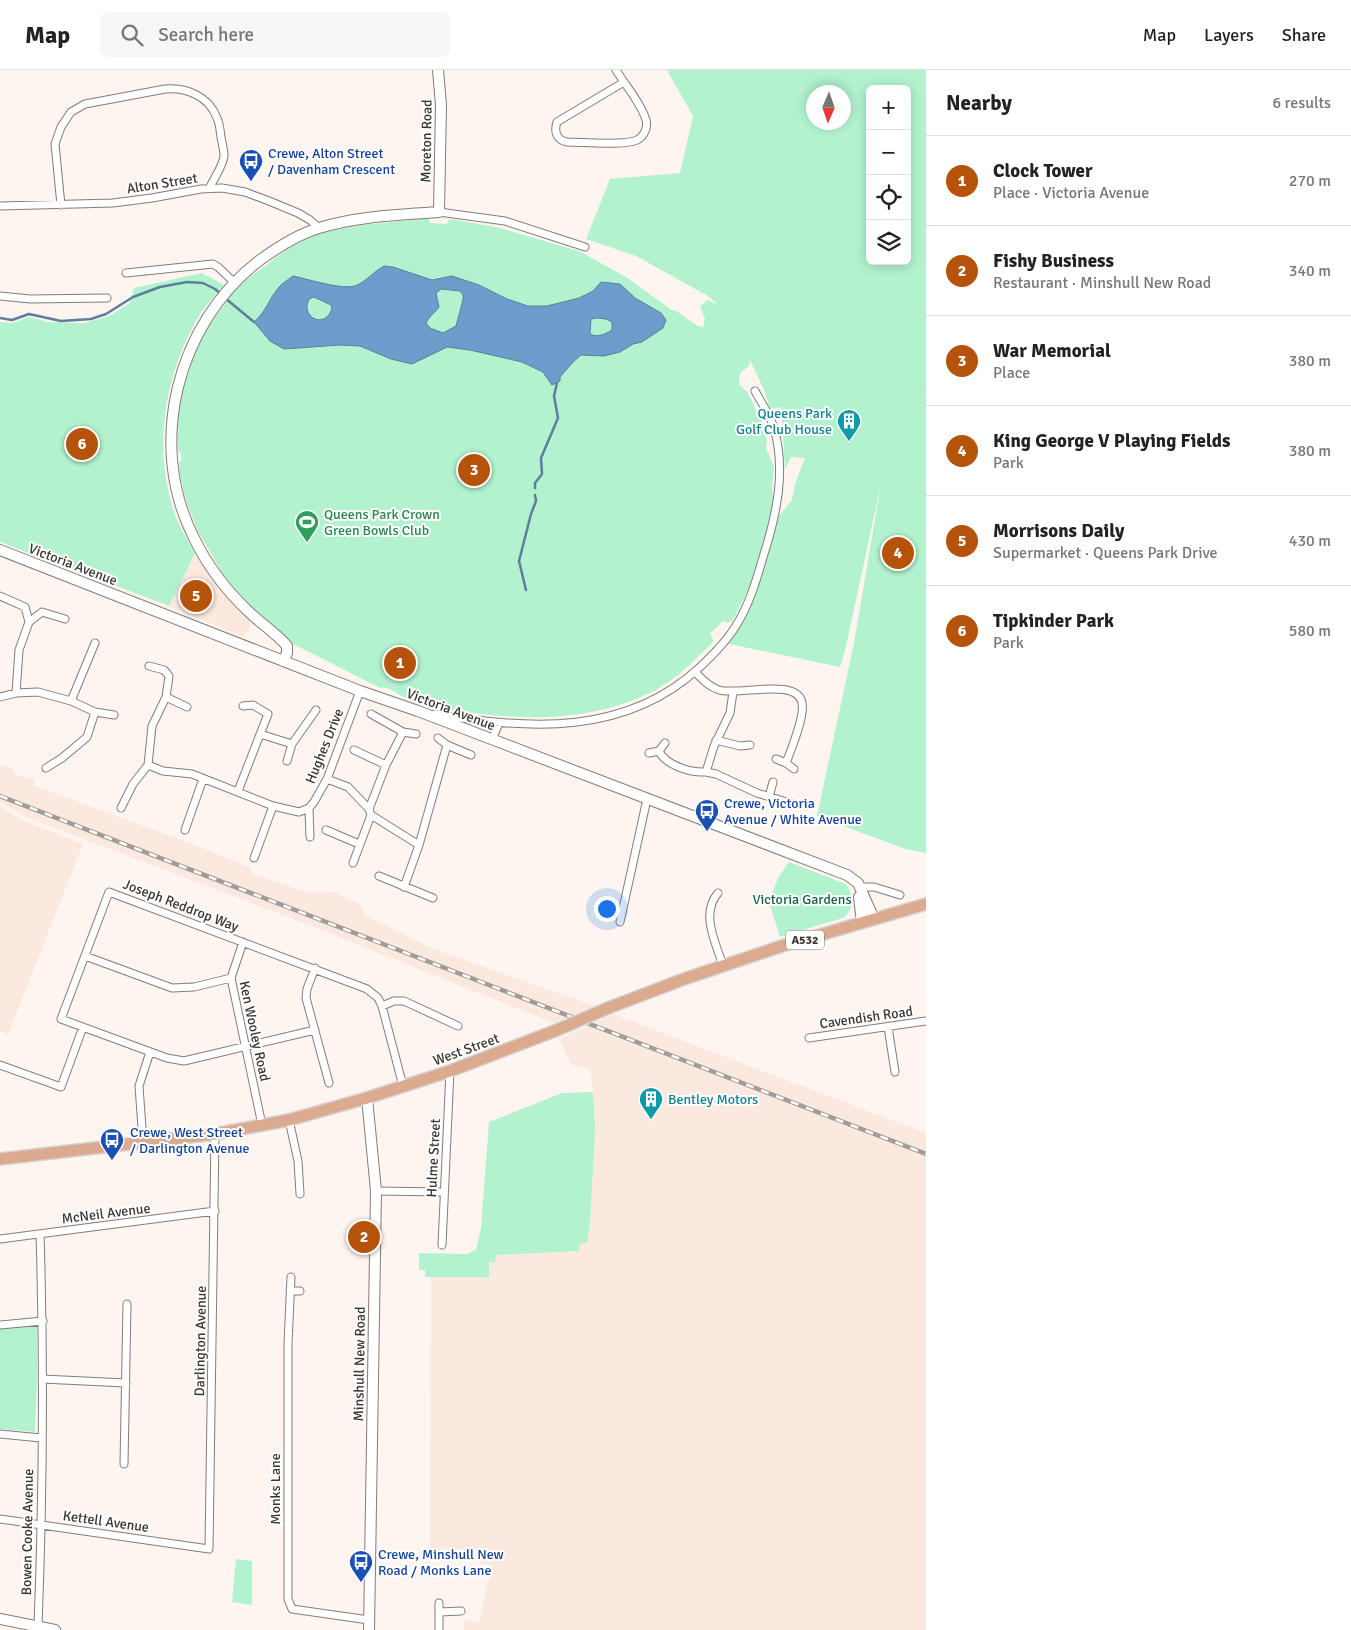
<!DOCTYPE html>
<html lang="en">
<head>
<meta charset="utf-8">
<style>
	body { margin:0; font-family:Signika,sans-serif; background:#f6f6f6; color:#222 }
	.controls { position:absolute; right:15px; top:15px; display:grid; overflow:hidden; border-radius:8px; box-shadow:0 2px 12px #0003 }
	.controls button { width:45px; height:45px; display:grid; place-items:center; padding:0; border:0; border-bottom:1px solid #e0e0e0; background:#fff; color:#222; font:25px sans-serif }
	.compass { position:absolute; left:806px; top:15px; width:45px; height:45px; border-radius:50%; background:#fff; box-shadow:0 2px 12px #0003; rotate:182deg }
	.you { position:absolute; left:606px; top:838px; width:18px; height:18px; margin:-12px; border:4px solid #fff; border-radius:50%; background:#1a73e8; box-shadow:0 0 0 8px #1a73e833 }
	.badge { display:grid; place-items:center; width:32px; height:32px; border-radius:50%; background:#b45309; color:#fff; font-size:16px; font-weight:700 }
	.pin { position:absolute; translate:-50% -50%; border:2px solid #fff; box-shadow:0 1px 5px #0006 }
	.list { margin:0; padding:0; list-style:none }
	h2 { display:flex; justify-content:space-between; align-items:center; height:65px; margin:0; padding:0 20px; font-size:21px }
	h2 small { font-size:16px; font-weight:400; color:#767676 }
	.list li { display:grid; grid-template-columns:32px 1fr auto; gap:15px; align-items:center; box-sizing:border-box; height:90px; padding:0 20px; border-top:1px solid #e0e0e0 }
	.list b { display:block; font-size:19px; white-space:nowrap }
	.list p { margin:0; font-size:16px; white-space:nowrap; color:#767676 }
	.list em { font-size:16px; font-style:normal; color:#767676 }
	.icon { flex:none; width:28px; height:28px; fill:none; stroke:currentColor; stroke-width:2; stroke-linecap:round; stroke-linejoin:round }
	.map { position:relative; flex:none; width:926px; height:1560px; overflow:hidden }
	header { display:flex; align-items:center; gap:30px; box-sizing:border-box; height:70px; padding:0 25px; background:#fff; border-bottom:1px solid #e0e0e0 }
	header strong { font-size:24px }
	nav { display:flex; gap:28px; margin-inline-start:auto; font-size:18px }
	.search { width:350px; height:45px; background:#f6f6f6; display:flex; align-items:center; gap:12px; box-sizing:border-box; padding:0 18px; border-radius:8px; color:#767676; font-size:19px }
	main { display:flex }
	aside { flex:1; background:#fff }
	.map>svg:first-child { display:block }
	.built { fill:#fbe9e0 }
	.green { fill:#b2f2cf; fill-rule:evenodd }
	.water { fill:#6d9dca; stroke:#5d7e9d; fill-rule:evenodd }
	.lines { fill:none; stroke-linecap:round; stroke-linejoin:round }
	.stream { stroke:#5d7e9d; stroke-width:2.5 }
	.street-casing { stroke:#857c77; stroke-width:9 }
	.secondary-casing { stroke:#857c77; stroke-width:12 }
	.primary-casing { stroke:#d3d3d2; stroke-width:14 }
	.street { stroke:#fff; stroke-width:7 }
	.secondary { stroke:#fff; stroke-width:10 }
	.primary { stroke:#dcab8f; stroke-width:11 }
	.rail-casing { stroke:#a29b98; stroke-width:4.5 }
	.rail { stroke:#fff; stroke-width:2.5; stroke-dasharray:8; stroke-linecap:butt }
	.primary-bridge-casing { stroke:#d3d3d2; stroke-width:14; stroke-linecap:butt }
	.primary-bridge { stroke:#dcab8f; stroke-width:11 }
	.labels { text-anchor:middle; stroke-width:4; stroke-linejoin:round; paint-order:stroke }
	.shield { fill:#fff; stroke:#747270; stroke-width:1 }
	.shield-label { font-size:12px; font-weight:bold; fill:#393533 }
	.street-label { font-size:14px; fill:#393533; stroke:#fff }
	.transit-label { font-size:14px; fill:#164399; stroke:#fff; text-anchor:start }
	.culture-label { font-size:14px; fill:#0d838f; stroke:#fff; text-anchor:end }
	.leisure-label { font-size:14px; fill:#27864d; stroke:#fff; text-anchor:start }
	.park-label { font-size:14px; fill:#136342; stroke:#fff }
</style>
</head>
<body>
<header>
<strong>Map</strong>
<div class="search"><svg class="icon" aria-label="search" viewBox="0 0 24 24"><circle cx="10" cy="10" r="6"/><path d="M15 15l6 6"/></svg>Search here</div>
<nav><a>Map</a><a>Layers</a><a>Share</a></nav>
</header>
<main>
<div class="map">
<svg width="926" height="1560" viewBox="0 0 926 1560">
	<rect width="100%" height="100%" fill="#fef5f1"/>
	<path class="built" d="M195,483L223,521L240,542L252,553L243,567L169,536Z
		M0,694L14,699L15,704L35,710L33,715L195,775L251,798V803L309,823L334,822L359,834L366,846L431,878L595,936L553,953L327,862L26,747L0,732Z
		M0,736L22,750L83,774L8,965L0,961Z
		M613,944L926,1063V1560H464V1550L479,1552L492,1495L479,1494L476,1479L430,1480L431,1207H489V1192L496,1185L579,1181L580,1174L587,1172L590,1155L595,1061L593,1022L590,999L571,995L559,969Z"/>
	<path class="green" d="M667,0H926V315H924L926,316V783L905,779L817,746L854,573L881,414L845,581L840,597L724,573L746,547L775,451L792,430L795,414L805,388L791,387L785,399L781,337L770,339L764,320L750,290L749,296L740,303L739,314L748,323L764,357L767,371L766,378L774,397L772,418L774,435L766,468L750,516L732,552L730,551L728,553L723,551L710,564L714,571C697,588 680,606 659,618C593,655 512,651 440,638C427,636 416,632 404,627C396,624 390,616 380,618L295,575L255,541L224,506L199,463L187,434L180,406L179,393L181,391V383L178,381L177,347L183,319L193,288L206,260L238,216L289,178L319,163L364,155L428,148L430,153L447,154L449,149L496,157L579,181L626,207L673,241L675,240L696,255L703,257L705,249L700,236L707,230L717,234L708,226L636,186L586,169L610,109L680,103L693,46ZM870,19H907V191H870ZM814,22H844V52H814Z
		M202,203L224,215C216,224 207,234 200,244C168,298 155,363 169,424C173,445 184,465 195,483L169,536L0,472V252L12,253L29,247L48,252L85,253L109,246L130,233L134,218Z
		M789,792L846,814C854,825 854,840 843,848L780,867L769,832L778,808Z
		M593,1022L595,1061L590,1155L587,1172L580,1174L579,1181L496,1185L495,1192H489V1207H425V1200H419V1183L468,1184L476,1180L481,1158L489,1052L562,1023Z
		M37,1254V1312L35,1362L0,1359V1258Z
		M236,1489L252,1491V1535L232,1532Z"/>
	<path class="water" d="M384,196L393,197L432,210L452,206L479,215L507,229L528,236H547L579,228L593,221L601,212L620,214L635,228L661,243L666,250L663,258L642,272L633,274L620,282L604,286L581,285L573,292L560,307V311L552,315L543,302L522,292L470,280L447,277L412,294L391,289L360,276L340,275L284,279L270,271L254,252C267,241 269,228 280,216C284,212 289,209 293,206C308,209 341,220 355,216C366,212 373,202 384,196ZM441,219L460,221L463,225V230L456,256L443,263L430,258L426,253C429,246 435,243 439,237L436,223ZM314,227L331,235L332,239C324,260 300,247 309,229ZM597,248L606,249L612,252V260C605,264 598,268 590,264L591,249Z"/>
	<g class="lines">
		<path class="stream" d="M225,228L254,252
			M0,248L12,250L29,244L61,251L91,249L106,244L133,227L160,217L187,212L203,213L215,219L221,224
			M535,418V413L542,404L541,388L558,348L554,326L557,313
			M526,520L519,491L531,444L536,431L535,425"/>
		<g class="street-casing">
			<path id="street" d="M616,0C625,15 639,30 645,47C649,55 645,66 637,70C624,76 583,72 567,72C556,70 554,61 557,52L624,12
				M61,135L55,74L61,57L71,42L85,34L165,19C186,17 209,26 217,48C220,54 220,61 221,67C222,73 224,80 224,86C223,96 214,108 210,117
				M0,136L113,133L152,128L201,119L222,118L245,122L269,131L298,143L310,150L319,158
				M439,142L505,151L585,177
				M126,203L213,194L218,197L235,213
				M0,226L30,229L107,228
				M0,526L25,537L29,552L19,580L16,623
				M29,552L42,542L65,549
				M149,596L164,600L169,606L166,627L152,656L148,695L163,701L192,704L273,736L299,742L309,738L314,732L327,709L360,621
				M695,602C702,609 709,617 719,620C737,626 798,607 802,633C805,646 791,680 786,693
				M0,627L16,623L38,622L71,631L95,642L114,645
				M166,627L187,637
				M71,631L95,573
				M371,644L403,662L386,695
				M435,644C528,660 626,666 700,597C714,584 727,571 737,554C750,533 757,508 764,484C777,443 786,400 774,358C770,345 761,332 755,321
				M403,662L416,664
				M260,664L292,674
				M438,668L447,675
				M492,670L499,653
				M716,670L740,676L750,675
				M354,680L386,695L369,739
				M659,681C666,696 692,703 706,702L714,676L730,643L733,622
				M649,683L659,681L665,673
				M776,689L786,693L794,699
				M287,691L292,674L316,640
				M46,698L62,688L87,667L95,642
				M706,702L716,704L757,723L793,734
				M327,709L348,717L369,739L371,745L419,775
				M238,721L268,644L253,635L243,636
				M769,727L773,712
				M121,738L133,714L148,695
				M309,738L310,767
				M185,760L203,709
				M326,760L359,774
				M254,788L273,736
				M353,793L371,745
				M379,806L433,828
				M404,817L419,775L447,675L471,685
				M860,817H874L900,825
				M718,823C700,844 716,873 723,896
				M620,852L647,729
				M243,872L231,908L262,1055
				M85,886L172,918L194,917L231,908
				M315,898L307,919L306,928L329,1013
				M382,936L394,931H404L458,956
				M888,957L895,1002
				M315,960L184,991L167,988L61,949L109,822L367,919L378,928L382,936L403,1016
				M809,968L926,951
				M0,995L61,1017L83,957
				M289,1050L298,1091L300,1124
				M143,1072L139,1016L150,982
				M376,1121L443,1122
				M0,1169L215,1141
				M442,1175L450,1001
				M291,1207L288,1274V1529L292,1539L369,1550
				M290,1221H300
				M0,1255L43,1251
				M42,1309L126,1313
				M0,1364L41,1368
				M124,1394L127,1234
				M0,1449L209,1479L215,1064
				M439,1533V1560
				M440,1542L461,1541
				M38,1556C43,1426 44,1295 40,1164"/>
		</g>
		<g class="secondary-casing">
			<path id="secondary" d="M0,480L360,621L418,641L847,805L858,813L874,849
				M283,591L287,583V576C276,563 260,553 248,541C226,520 207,495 194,468C146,374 177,253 260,190C278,177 298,164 319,158C358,146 399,145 439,142L441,35L438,0
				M859,827L862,853
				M367,1028L376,1121L369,1560
				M0,1549L55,1560"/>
		</g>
		<g class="primary-casing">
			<path id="primary" d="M608,938L684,909L782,876L926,834
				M0,1089L215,1064L289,1050L367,1028L450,1001L557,960"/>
		</g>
		<use href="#street" class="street"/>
		<use href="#secondary" class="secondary"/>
		<use href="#primary" class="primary"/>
		<g class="rail-casing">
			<path id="rail" d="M0,726L926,1084"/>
		</g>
		<use href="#rail" class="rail"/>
		<g class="primary-bridge-casing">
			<path id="primary-bridge" d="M557,960L608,938"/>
		</g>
		<use href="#primary-bridge" class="primary-bridge"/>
	</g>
	<defs>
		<g id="bus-pin" transform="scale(1.25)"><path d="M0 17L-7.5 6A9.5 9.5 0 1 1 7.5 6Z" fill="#1a4fb4" stroke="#fff"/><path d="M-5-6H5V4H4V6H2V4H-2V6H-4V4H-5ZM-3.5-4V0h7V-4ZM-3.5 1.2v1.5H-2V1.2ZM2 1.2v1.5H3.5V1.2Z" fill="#fff"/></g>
		<g id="building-pin" transform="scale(1.25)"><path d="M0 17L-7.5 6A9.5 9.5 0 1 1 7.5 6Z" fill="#0f9aa8" stroke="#fff"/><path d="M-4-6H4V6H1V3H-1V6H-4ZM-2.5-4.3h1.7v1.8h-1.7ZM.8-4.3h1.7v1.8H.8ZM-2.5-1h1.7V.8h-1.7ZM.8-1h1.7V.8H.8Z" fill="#fff"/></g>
		<g id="stadium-pin" transform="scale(1.25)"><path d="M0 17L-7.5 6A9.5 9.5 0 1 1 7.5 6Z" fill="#2e9e5b" stroke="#fff"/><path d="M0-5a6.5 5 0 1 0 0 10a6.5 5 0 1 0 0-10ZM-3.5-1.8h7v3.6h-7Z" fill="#fff"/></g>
	</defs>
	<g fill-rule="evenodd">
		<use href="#bus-pin" x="251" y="91"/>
		<use href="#building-pin" x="849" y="351"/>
		<use href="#stadium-pin" x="307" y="452"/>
		<use href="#bus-pin" x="707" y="741"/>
		<use href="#building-pin" x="651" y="1029"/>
		<use href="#bus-pin" x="112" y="1070"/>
		<use href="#bus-pin" x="361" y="1492"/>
	</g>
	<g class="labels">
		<rect class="shield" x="786" y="860.5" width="38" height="19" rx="4"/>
		<g class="shield-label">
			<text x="805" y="874">A532</text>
		</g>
		<g class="street-label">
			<text transform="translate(426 71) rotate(-89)" y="5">Moreton Road</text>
			<text transform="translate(162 113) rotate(-9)" y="5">Alton Street</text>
			<text transform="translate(73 494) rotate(21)" y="5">Victoria Avenue</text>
			<text transform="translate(451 639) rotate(21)" y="5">Victoria Avenue</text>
			<text transform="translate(324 676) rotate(-68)" y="5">Hughes Drive</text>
			<text transform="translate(181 835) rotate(21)" y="5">Joseph Reddrop Way</text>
			<text transform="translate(866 947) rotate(-8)" y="5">Cavendish Road</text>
			<text transform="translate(255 961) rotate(78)" y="5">Ken Wooley Road</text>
			<text transform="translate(466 979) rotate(-20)" y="5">West Street</text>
			<text transform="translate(433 1088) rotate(-87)" y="5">Hulme Street</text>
			<text transform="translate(106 1143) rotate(-7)" y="5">McNeil Avenue</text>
			<text transform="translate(200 1271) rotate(-89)" y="5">Darlington Avenue</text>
			<text transform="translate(359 1294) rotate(-89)" y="5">Minshull New Road</text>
			<text transform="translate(275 1419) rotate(-90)" y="5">Monks Lane</text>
			<text transform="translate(106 1451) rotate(8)" y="5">Kettell Avenue</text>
			<text transform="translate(27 1462) rotate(-89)" y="5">Bowen Cooke Avenue</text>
		</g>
		<g class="transit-label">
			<text x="268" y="88">Crewe, Alton Street<tspan x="268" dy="16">/ Davenham Crescent</tspan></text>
			<text x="724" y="738">Crewe, Victoria<tspan x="724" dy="16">Avenue / White Avenue</tspan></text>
			<text x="130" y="1067">Crewe, West Street<tspan x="130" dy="16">/ Darlington Avenue</tspan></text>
			<text x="378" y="1489">Crewe, Minshull New<tspan x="378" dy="16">Road / Monks Lane</tspan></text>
		</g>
		<g class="culture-label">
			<text x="832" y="348">Queens Park<tspan x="832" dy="16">Golf Club House</tspan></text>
			<text x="668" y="1034" text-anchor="start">Bentley Motors</text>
		</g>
		<g class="leisure-label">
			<text x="324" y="449">Queens Park Crown<tspan x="324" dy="16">Green Bowls Club</tspan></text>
		</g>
		<g class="park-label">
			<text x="802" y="834">Victoria Gardens</text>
		</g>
	</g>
</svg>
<div class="controls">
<button>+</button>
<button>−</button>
<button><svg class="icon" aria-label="locate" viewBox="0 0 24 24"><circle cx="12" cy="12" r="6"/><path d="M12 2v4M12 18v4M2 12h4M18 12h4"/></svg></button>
<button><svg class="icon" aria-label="layers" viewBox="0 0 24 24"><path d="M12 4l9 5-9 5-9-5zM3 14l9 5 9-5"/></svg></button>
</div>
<svg class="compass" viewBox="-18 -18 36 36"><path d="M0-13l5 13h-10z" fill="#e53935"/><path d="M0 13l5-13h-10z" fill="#767676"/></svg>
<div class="you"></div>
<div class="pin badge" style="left:400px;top:593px">1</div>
<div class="pin badge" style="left:364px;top:1167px">2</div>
<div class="pin badge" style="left:474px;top:400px">3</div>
<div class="pin badge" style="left:898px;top:483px">4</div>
<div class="pin badge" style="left:196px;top:526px">5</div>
<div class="pin badge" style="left:82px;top:374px">6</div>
</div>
<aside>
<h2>Nearby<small>6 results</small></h2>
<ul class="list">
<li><span class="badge">1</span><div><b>Clock Tower</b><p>Place · Victoria Avenue</p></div><em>270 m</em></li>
<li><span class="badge">2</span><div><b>Fishy Business</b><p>Restaurant · Minshull New Road</p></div><em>340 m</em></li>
<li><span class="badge">3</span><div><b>War Memorial</b><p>Place</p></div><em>380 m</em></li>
<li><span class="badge">4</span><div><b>King George V Playing Fields</b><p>Park</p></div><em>380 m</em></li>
<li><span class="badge">5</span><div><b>Morrisons Daily</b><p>Supermarket · Queens Park Drive</p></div><em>430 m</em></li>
<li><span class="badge">6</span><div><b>Tipkinder Park</b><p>Park</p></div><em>580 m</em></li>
</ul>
</aside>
</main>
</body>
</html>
